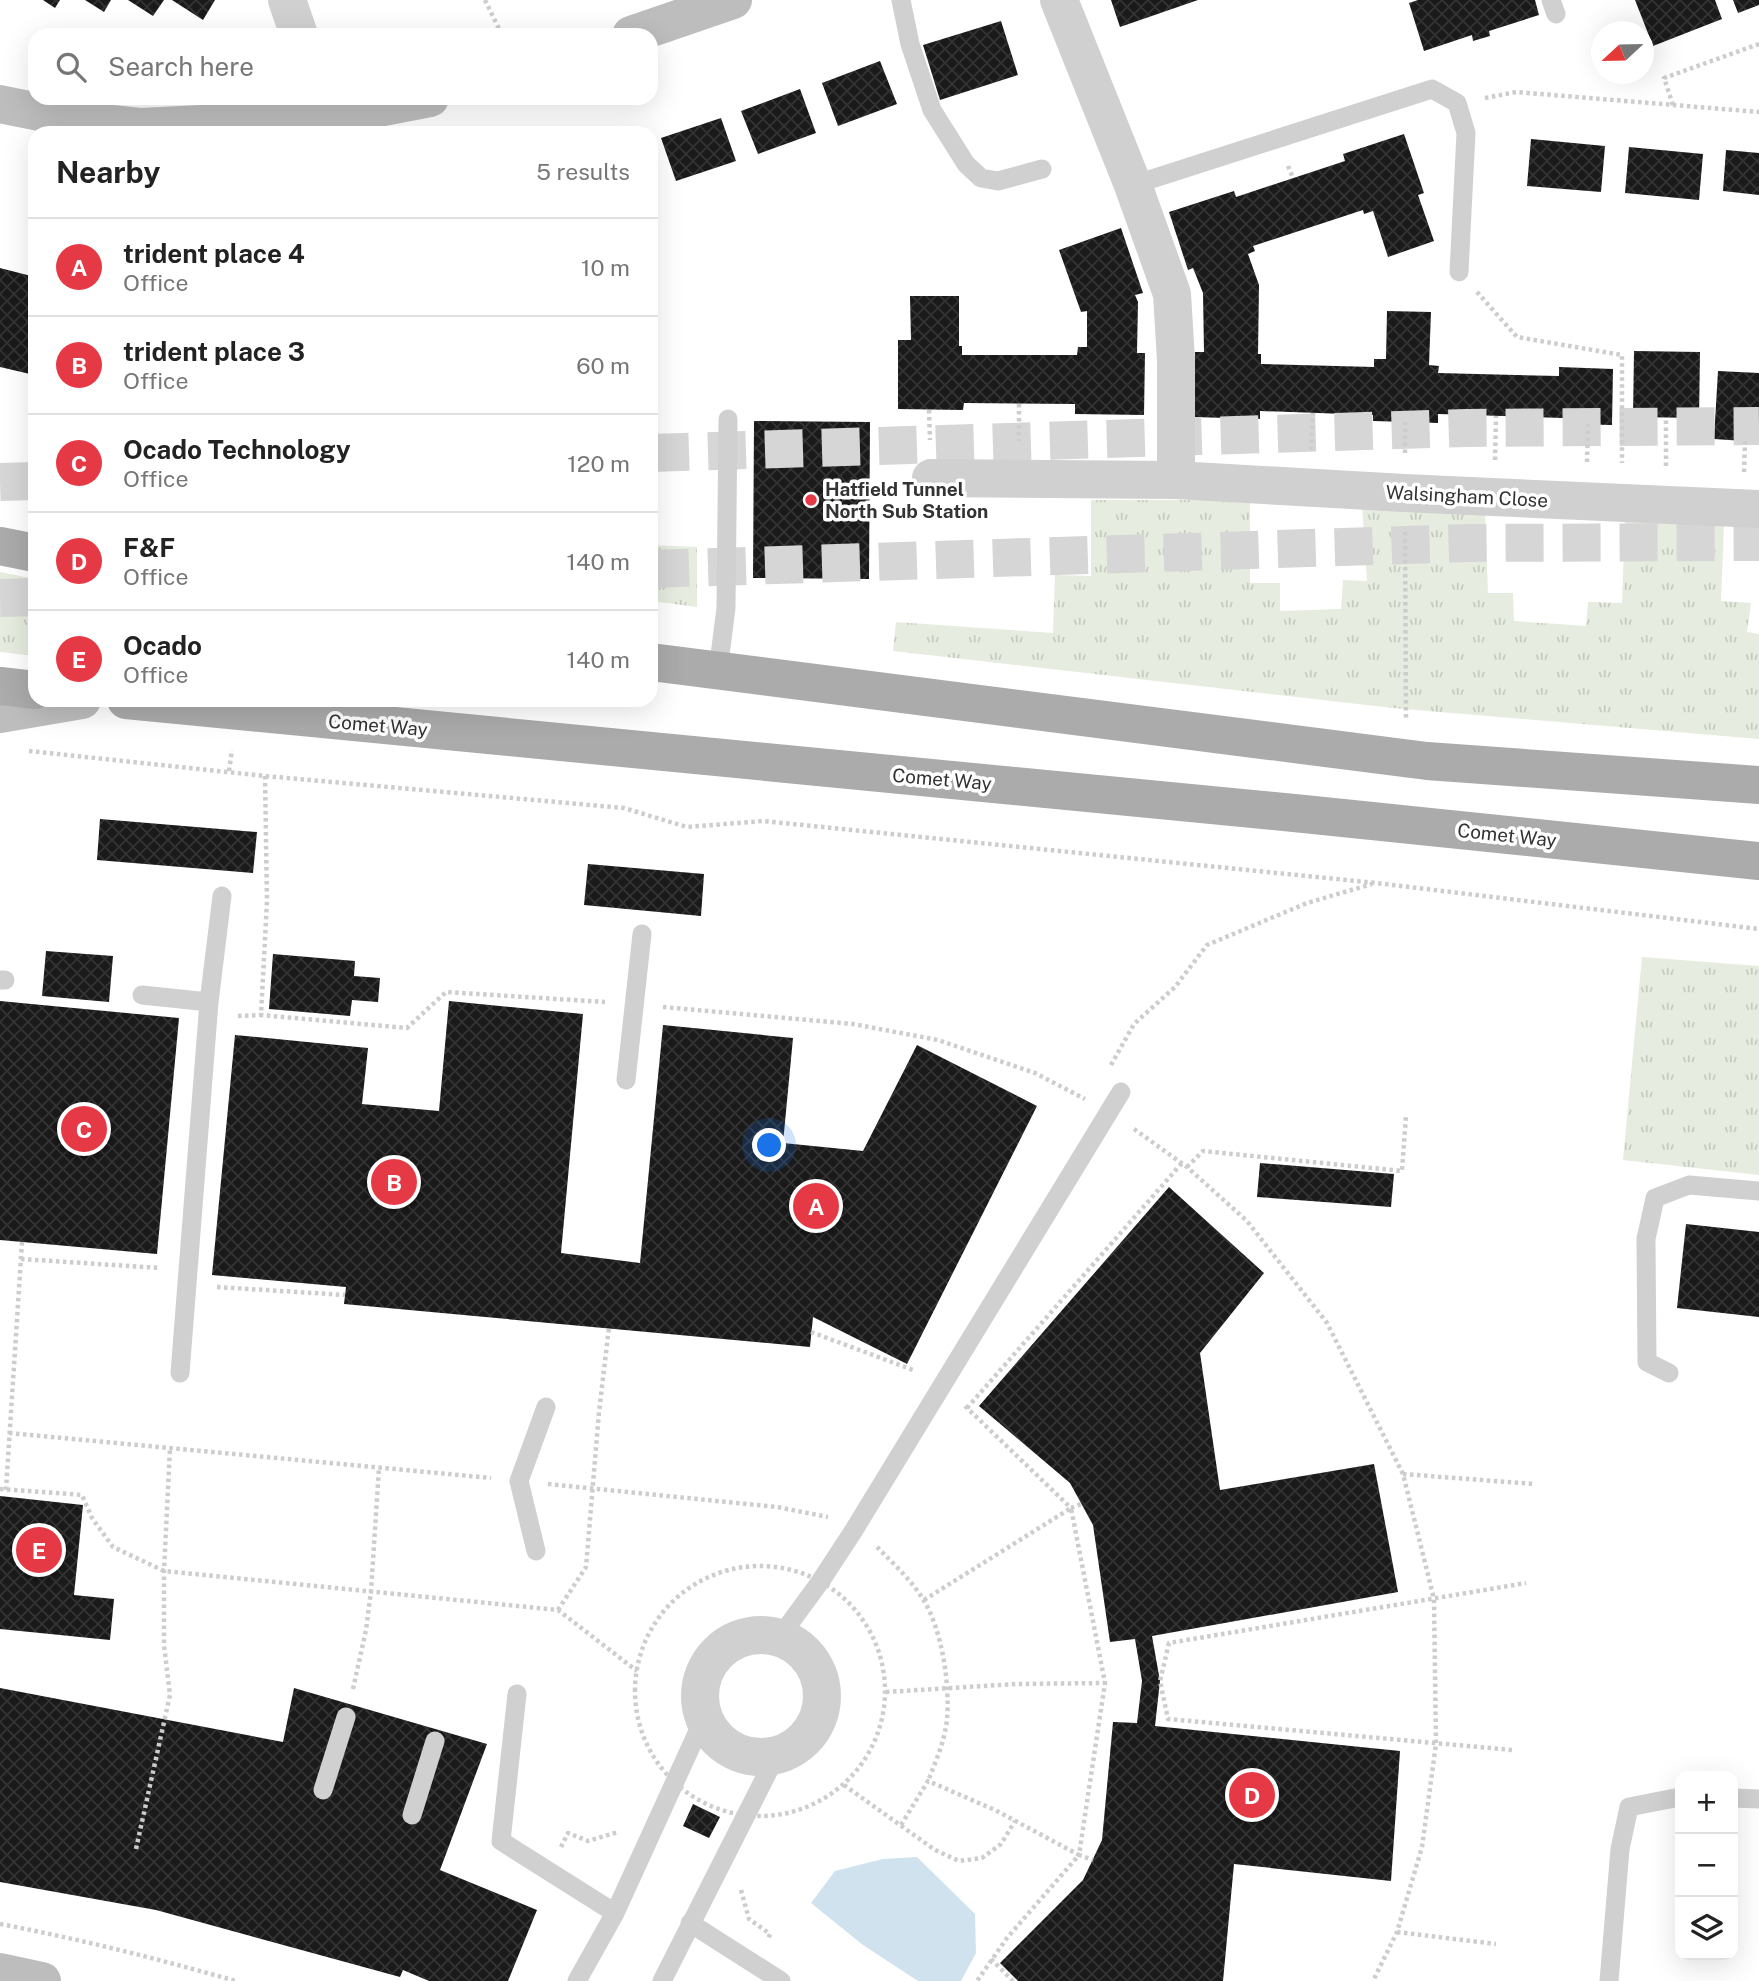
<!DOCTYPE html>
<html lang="en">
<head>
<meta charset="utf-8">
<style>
	body { margin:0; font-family:"Public Sans",sans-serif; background:#f6f6f6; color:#222 }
	.controls { position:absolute; right:21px; bottom:21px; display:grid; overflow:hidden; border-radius:14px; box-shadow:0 7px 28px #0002 }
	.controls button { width:63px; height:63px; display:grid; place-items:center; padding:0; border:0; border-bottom:2px solid #e0e0e0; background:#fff; color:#222; font:35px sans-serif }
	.compass { position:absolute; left:1591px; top:21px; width:63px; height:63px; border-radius:50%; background:#fff; box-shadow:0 7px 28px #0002; rotate:248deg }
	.you { position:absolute; left:770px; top:1146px; width:24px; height:24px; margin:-18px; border:5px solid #fff; border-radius:50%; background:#1a73e8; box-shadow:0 0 0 10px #1a73e833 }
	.badge { display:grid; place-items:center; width:46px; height:46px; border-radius:50%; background:#e63946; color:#fff; font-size:23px; font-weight:700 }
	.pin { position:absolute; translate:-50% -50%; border:4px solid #fff; box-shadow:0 2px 7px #0006 }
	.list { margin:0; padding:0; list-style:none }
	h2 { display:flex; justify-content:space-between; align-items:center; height:91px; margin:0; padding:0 28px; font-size:30px }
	h2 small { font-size:23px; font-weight:400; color:#767676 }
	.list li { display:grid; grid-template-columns:46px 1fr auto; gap:21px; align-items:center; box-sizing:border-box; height:98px; padding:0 28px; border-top:2px solid #e0e0e0 }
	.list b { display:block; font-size:26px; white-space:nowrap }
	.list p { margin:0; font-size:23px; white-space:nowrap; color:#767676 }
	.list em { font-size:23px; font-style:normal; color:#767676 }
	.icon { flex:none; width:38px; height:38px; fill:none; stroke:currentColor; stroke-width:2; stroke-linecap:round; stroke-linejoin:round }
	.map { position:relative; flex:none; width:1759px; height:1981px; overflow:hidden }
	.search { position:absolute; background:#fff; box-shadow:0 7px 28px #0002; left:28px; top:28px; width:630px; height:77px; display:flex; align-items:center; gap:18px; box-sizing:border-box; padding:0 24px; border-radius:21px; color:#767676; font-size:26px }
	.panel { position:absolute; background:#fff; box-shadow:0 7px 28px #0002; left:28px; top:126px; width:630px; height:581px; border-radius:21px }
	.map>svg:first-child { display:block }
	.grass { fill:url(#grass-tufts) }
	.water { fill:#cfe2ee }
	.building { fill:url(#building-cross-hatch) }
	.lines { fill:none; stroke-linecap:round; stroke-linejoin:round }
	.highway-tunnel { stroke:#d6d6d6; stroke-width:38; stroke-dasharray:38 19; stroke-linecap:butt }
	.path { stroke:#cdcdcd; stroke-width:4.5; stroke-dasharray:3.5 3.5; stroke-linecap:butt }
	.lane { stroke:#d0d0d0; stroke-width:19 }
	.street { stroke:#d0d0d0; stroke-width:38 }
	.secondary { stroke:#bdbdbd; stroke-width:38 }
	.primary { stroke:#ababab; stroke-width:38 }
	.poi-dot { fill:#e63946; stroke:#fff; stroke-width:2.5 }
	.labels { text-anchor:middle; stroke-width:7; stroke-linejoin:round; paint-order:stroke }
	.poi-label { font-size:19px; font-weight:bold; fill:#333; stroke:#fff; text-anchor:start }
	.street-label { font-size:19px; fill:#333; stroke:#fff }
</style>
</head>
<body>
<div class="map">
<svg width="1759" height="1981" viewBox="0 0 1759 1981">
	<defs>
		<pattern id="grass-tufts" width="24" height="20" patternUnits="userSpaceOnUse" patternTransform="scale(1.75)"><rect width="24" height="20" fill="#e6ecdf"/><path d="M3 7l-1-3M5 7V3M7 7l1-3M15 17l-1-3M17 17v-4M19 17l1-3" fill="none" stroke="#c6cbc0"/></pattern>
		<pattern id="building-cross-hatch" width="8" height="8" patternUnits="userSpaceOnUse" patternTransform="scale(1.75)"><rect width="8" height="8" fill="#1a1a1a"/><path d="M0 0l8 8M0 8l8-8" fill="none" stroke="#333"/></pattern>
	</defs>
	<rect width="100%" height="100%" fill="#fff"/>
	<path class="grass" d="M1091,500H1250V583H1280V611L1341,609L1343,580L1367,581L1362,506L1485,511L1488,593H1513L1514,621L1586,626L1588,602L1622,603L1625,521L1724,524L1721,601L1751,603L1747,632L1759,634V739L1393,708L893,651L896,622L1053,633L1055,575L1091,576Z
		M651,545L697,547V607L651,601Z
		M0,572L35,579V656L0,652Z
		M1642,957L1759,966V1175L1623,1160Z"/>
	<path class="water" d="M917,1857L975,1914L976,1953L961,1981H918L863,1945L811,1903L835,1871L883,1859Z"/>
	<path class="building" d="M43,0H60L55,8Z
		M85,0H111L104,12Z
		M128,0H164L153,16Z
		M172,0H215L203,20Z
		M1111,0H1198L1120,27Z
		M1418,0H1535L1539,15L1489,31L1490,36L1473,41L1472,35L1424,51L1409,3Z
		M1635,0H1715L1722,19L1653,46Z
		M1733,0H1759V5L1738,13Z
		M1001,21L1018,75L940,100L923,45Z
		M880,61L897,104L838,126L822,83Z
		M800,89L816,133L758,154L741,111Z
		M721,118L736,161L676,181L661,138Z
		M1404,134L1424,193L1418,195L1434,241L1388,257L1373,211L1364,214L1363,210L1253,246L1255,251L1248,254L1259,285L1258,354H1261V364L1374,367V359H1386L1387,311L1431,312L1429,365L1439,366L1438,373L1559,376V367L1613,369L1612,425L1564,424L1563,418L1438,414V423L1373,421V415L1260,411V419L1193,417L1195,352H1204L1203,293L1193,268L1188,270L1169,212L1234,191L1236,197L1345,161L1343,154Z
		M1531,139L1605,146L1601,192L1527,186Z
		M1629,147L1703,154L1699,200L1625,193Z
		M1726,150L1759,153V195L1723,191Z
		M1121,228L1143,293L1135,295L1138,302L1137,353H1145L1144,415L1075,414V404L964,403L963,410L898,409V340H911L910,296H959V346H962V355H1077L1078,347H1087V311L1081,312L1059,250Z
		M0,268L35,277V356L30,374L0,367Z
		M1634,351L1700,352L1699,418L1633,417Z
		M1718,371L1759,373V442L1714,439Z
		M754,421L870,422L869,579L753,578Z
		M100,819L257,832L253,873L97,860Z
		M588,864L704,874L701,916L584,905Z
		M46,951L113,956L109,1002L42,996Z
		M273,954L355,961L354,976L380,978L378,1002L352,1000L350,1016L269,1009Z
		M0,1001L179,1018L157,1254L0,1240Z
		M449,1001L583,1014L561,1253L640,1263L663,1025L793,1038L783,1143L863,1151L917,1045L1037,1106L907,1364L813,1317L810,1347L344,1304L346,1287L212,1275L235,1035L368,1048L362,1104L439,1111Z
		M1260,1163L1394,1174L1391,1207L1257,1197Z
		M1169,1187L1264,1273L1200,1353L1220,1490L1374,1464L1398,1592L1152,1636L1160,1681L1155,1726L1400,1751L1391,1881L1234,1864L1223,1981H1018L1000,1963L1083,1880L1102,1840L1113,1722L1137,1723L1142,1681L1135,1639L1110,1642L1093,1525L1070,1483L979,1406Z
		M1686,1224L1759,1232V1317L1677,1308Z
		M0,1496L83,1505L74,1595L114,1599L110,1640L0,1629Z
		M0,1688L283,1742L294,1688L487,1744L440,1870L537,1910L508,1981H429L403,1970L400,1977L156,1910L0,1882Z
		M693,1804L720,1817L709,1838L683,1826Z"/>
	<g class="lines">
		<path class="highway-tunnel" d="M651,453L1466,428L1759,426
			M0,482L35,481
			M651,569L1468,543L1759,542
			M0,598L35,597"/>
		<path class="path" d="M485,0L502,35
			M1485,98L1516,92L1759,112
			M1673,105L1664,78L1759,44
			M1288,166L1293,178
			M1477,292L1517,337L1622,355V463
			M1019,404V441
			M929,410L930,440
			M1311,450L1313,413
			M1405,453V422
			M1495,460L1496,416
			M1587,462L1588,424
			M1666,466V417
			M1744,472L1745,441
			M1405,532L1406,719
			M29,751L265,776L624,808L687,827L763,821L1376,883L1759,929
			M229,771L232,750
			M265,776L267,901L261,1015L407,1028L446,992L605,1002
			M663,1007L853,1024L938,1040L1035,1073L1085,1099
			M238,1016L261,1015
			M1111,1065L1134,1024L1175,987L1207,945L1307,903L1372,884
			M1134,1129L1187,1167L1247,1221L1327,1323L1403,1474L1434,1599L1436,1744L1422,1847L1397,1932L1373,1981
			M1187,1167L1203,1151L1402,1171L1406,1116
			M21,1259L160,1268
			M217,1287L345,1295
			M811,1332L916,1371
			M965,1406L1071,1508L1081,1504
			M967,1408L1182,1163
			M9,1433L491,1478
			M1403,1474L1534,1484
			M548,1484L777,1507L828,1517
			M0,1489L82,1495L92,1518L113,1547L164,1571L558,1610L637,1671
			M6,1490L22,1242
			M877,1547C893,1563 911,1580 923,1599C942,1630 950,1683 947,1719C945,1740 936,1761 928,1781
			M635 1691a125 125 0 1 1 250 0a125 125 0 1 1-250 0Z
			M924,1600L1071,1508L1105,1683L1079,1855L1093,1860
			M558,1610L586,1567L599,1412L609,1327
			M353,1689L366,1630L371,1591L379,1468
			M886,1692L1016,1684L1105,1683
			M1512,1750L1168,1719L1160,1681L1169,1643L1526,1583
			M844,1785L935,1850L959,1861L982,1858L1001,1844L1015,1821
			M901,1825L928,1781L995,1810L1079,1855L1007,1938L977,1981
			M561,1847L568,1833L588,1841L618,1832
			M136,1849L170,1695L164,1645V1571L170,1448
			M741,1890L749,1919L770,1934L768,1939
			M0,1924C80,1939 158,1959 236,1981
			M1397,1932L1496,1944
			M991,1959L1013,1981"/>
		<path class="lane" d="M901,0L910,44L932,110L966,164L981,178L998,181L1042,169
			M1551,0L1556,14
			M1133,185L1432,89L1457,103L1466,133L1459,272
			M718,671L726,608L728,419
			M0,980H5
			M142,995L209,1002
			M626,1080L642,934
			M180,1373L209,1002L222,896
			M1669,1373L1647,1362L1646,1239L1655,1198L1689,1185L1759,1191
			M536,1551L519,1481L546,1407
			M779,1638L820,1582L854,1530L1121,1092
			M517,1694L501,1841L615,1913
			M323,1790L346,1717
			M1733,1798L1759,1799
			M412,1815L435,1741
			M690,1923L781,1981
			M577,1981L615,1913L704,1718
			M662,1981L776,1756
			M1609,1981L1620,1849L1629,1807L1680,1797"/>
		<path class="street" d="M287,0L299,35
			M1059,0L1133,185L1172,294L1176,360V480L1404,493L1759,509
			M931,478L1176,480
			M700 1696a61 61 0 1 1 122 0a61 61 0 1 1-122 0Z"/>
		<path class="secondary" d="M631,35L733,0
			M0,104L84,121L140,127L326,118L430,98
			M0,714L82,700
			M0,1972L42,1981"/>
		<path class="primary" d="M0,546L35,553
			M651,662L1427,761L1759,785
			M0,686L35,690
			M126,700L1304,814L1759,861"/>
	</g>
	<circle class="poi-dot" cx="811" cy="500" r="7"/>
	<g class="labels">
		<g class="poi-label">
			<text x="825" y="496">Hatfield Tunnel<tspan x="825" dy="22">North Sub Station</tspan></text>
		</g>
		<g class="street-label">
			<text transform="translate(1467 496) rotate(3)" y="7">Walsingham Close</text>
			<text transform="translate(378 725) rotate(5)" y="7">Comet Way</text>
			<text transform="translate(942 779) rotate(5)" y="7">Comet Way</text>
			<text transform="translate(1507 835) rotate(6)" y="7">Comet Way</text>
		</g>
	</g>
</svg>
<div class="controls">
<button>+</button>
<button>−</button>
<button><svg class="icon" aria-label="layers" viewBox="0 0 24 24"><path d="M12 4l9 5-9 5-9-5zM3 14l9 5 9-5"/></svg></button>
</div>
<svg class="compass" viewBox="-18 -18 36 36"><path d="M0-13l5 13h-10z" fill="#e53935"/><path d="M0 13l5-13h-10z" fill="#767676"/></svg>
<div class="you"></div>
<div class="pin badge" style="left:816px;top:1206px">A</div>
<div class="pin badge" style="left:394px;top:1182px">B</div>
<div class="pin badge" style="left:84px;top:1129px">C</div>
<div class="pin badge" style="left:1252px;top:1795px">D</div>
<div class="pin badge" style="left:39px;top:1550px">E</div>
<div class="search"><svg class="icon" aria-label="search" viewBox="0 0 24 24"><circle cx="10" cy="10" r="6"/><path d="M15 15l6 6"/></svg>Search here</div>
<section class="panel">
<h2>Nearby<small>5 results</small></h2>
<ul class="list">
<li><span class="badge">A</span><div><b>trident place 4</b><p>Office</p></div><em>10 m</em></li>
<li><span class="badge">B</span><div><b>trident place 3</b><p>Office</p></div><em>60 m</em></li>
<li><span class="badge">C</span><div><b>Ocado Technology</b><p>Office</p></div><em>120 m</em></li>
<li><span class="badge">D</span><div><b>F&amp;F</b><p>Office</p></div><em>140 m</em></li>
<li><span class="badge">E</span><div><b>Ocado</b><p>Office</p></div><em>140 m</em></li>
</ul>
</section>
</div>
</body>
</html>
